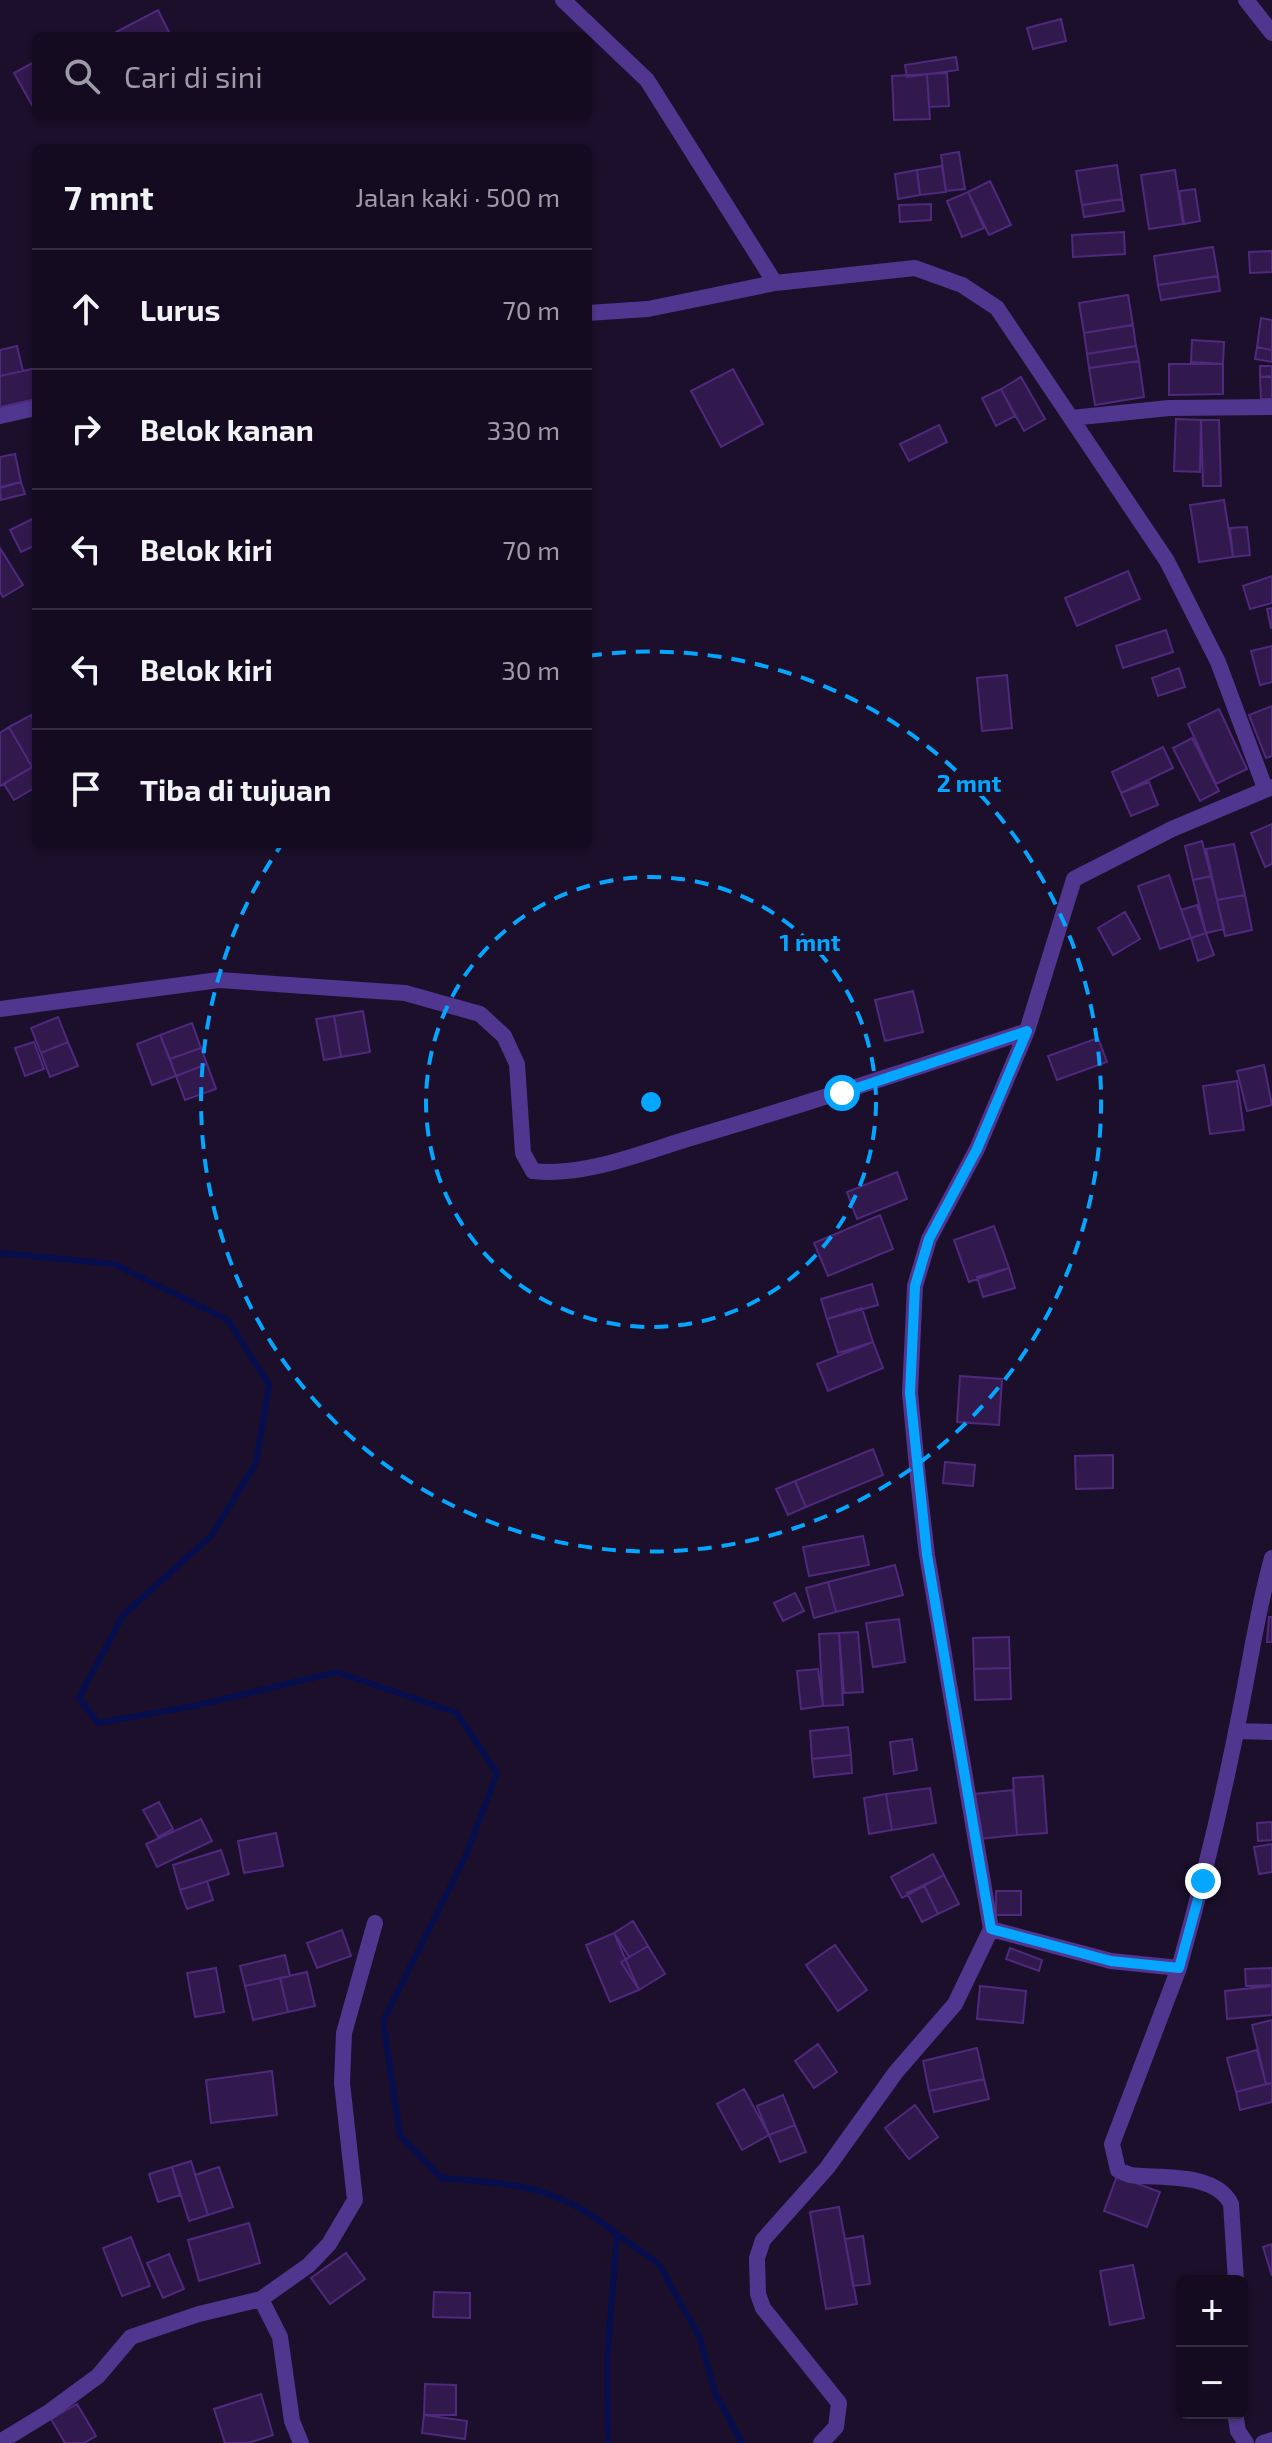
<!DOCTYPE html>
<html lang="id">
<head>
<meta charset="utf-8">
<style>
	body { margin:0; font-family:"Exo 2",sans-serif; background:#1d1429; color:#f1f3f6 }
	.controls { position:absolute; right:24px; bottom:24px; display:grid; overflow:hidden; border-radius:12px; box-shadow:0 2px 6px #0004 }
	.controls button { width:72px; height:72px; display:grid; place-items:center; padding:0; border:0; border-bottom:2px solid #332b3e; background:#140b20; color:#f1f3f6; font:40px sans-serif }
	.stop { position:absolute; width:24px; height:24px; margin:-18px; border:6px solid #05a6ff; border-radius:50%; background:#fff }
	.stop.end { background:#05a6ff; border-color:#fff; box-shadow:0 2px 8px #0008 }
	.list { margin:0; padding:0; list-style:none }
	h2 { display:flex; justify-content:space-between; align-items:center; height:104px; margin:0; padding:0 32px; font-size:34px }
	h2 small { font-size:26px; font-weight:400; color:#9d9ba5 }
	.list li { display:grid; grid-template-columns:52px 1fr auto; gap:24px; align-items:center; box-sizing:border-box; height:120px; padding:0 32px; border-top:2px solid #332b3e }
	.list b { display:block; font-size:30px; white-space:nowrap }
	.list em { font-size:26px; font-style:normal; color:#9d9ba5 }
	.icon { flex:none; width:44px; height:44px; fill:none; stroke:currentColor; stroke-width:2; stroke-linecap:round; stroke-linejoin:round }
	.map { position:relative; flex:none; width:1272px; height:2443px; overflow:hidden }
	.search { position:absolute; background:#140b20; box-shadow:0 2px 6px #0004; left:32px; top:32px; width:560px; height:88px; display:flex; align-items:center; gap:20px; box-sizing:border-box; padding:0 28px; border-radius:12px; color:#9d9ba5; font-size:30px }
	.panel { position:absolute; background:#140b20; box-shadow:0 2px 6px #0004; left:32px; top:144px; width:560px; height:704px; border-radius:12px }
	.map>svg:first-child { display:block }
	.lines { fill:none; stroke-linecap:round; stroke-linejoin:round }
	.stream { stroke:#060e4d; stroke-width:6 }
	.building { fill:#31194e; stroke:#4f297c; stroke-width:2 }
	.street { stroke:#50368e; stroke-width:16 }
	.route { stroke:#05a6ff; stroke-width:10 }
	.ring { fill:none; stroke:#05a6ff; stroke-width:4; stroke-dasharray:14 10 }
	.centre { fill:#05a6ff; stroke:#1b0f2b; stroke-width:4 }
	.ring-label { font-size:24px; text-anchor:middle; font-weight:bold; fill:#05a6ff; stroke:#1b0f2b; stroke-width:8; stroke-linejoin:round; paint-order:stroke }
</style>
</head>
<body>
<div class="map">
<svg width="1272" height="2443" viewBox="0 0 1272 2443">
	<rect width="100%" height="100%" fill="#1b0f2b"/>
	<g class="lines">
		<path class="stream" d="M0,1253L114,1264L228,1320L269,1385L256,1463L211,1536L123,1615L79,1698L98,1723L194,1706L337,1672L457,1713L497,1773L467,1853L383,2021L400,2135L441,2178C516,2184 557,2185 617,2234L607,2360L608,2443
			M617,2234L659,2264L700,2338L715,2393L742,2443"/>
	</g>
	<path class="building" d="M158,10L171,36H118L116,32Z
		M1061,19L1066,41L1033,49L1027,28Z
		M956,57L958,70L907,77L905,65Z
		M36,61V106L33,107L14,73Z
		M947,73L949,106L929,107L927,74Z
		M927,74L930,119L894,120L892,76Z
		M959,152L965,189L946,191L941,155Z
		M1117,165L1122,199L1082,205L1076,171Z
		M942,166L946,192L920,195L917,170Z
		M917,170L920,195L898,199L895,174Z
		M1175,170L1183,224L1149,229L1141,175Z
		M990,181L1011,225L989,235L968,192Z
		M1195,189L1200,221L1184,224L1179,191Z
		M968,192L984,228L962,237L947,201Z
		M1122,199L1124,211L1084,217L1082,205Z
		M931,204V220L900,222L899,205Z
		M1124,232L1125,254L1073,257L1072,235Z
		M1213,247L1218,276L1158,285L1154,256Z
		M1272,251V272L1250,273L1249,252Z
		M1218,276L1220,291L1161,300L1158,285Z
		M1128,295L1133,325L1084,333L1079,303Z
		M1261,318L1272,320V350L1257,347Z
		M1133,325L1136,346L1087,354L1084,333Z
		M1192,340L1224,342L1223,364L1191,362Z
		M17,346L23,371L0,376V350Z
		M1136,346L1139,361L1089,368L1087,354Z
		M1257,347L1272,350V362L1255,359Z
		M1139,361L1144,397L1095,405L1089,368Z
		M1169,364H1223V394L1169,395Z
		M1260,366H1272V377H1260Z
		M36,368V399L0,407V376Z
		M733,369L763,424L721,447L691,391Z
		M1272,376V399H1261L1260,377Z
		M1021,377L1045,419L1024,431L1001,389Z
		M1001,389L1015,416L996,426L982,398Z
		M1176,419L1201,420L1200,472L1174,471Z
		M1201,420H1219L1221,486H1203Z
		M939,425L947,442L909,461L900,444Z
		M15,454L21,482L0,487V457Z
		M21,482L25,494L1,500L0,488Z
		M1224,500L1233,557L1199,562L1190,505Z
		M32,519L36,527V545L21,552L10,530Z
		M1247,527L1250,555L1233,557L1230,528Z
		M0,548L23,585L3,597L0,592Z
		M1128,571L1140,599L1077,626L1065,598Z
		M1272,576V603L1250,609L1243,586Z
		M1272,608V628H1271L1267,609Z
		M1166,630L1173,652L1123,668L1116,646Z
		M1272,646V682L1260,685L1251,651Z
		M1179,668L1185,687L1158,696L1152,678Z
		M1007,675L1012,728L982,731L977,678Z
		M1272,706V756L1266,758L1249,715Z
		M1219,709L1247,769L1216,784L1188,724Z
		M31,715L36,725V765L32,767L9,727Z
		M9,727L32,767L0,786V733Z
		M1192,738L1219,791L1200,801L1173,748Z
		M1163,747L1173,768L1121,793L1112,772Z
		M36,765V787L14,800L4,784Z
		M1149,782L1158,805L1131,816L1121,793Z
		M1272,824V864L1265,867L1251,833Z
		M1202,841L1211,876L1193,880L1185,846Z
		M1234,844L1245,895L1217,900L1206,849Z
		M1169,875L1191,938L1160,949L1138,886Z
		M1211,876L1224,929L1206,933L1193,880Z
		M1245,895L1252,930L1225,936L1217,900Z
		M1197,905L1206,933L1191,938L1181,910Z
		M1125,912L1140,939L1113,955L1098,928Z
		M1206,933L1214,955L1198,961L1191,938Z
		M913,991L923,1032L885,1041L875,1000Z
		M363,1011L370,1052L341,1057L334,1016Z
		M334,1016L341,1057L324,1060L316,1019Z
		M58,1017L68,1042L41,1053L31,1028Z
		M192,1023L201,1048L170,1059L160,1035Z
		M160,1035L176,1076L152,1085L137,1044Z
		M1098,1038L1107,1062L1057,1080L1048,1056Z
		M34,1042L44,1069L25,1076L15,1048Z
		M68,1042L78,1066L50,1077L41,1053Z
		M201,1048L207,1064L176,1076L170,1059Z
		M207,1064L216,1089L185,1100L176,1076Z
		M1264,1065L1272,1105L1247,1111L1237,1071Z
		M1237,1081L1244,1130L1210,1134L1203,1086Z
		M897,1172L907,1199L857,1219L847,1192Z
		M880,1215L893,1249L828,1276L814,1243Z
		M994,1226L1009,1268L969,1282L954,1240Z
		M1009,1268L1015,1288L983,1297L977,1277Z
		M872,1284L878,1305L827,1319L821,1299Z
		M862,1308L873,1342L838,1353L827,1319Z
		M873,1342L883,1368L828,1391L817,1364Z
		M960,1376L1002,1379L999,1425L957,1422Z
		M873,1449L883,1475L806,1507L795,1481Z
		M1113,1455V1488L1076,1489L1075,1456Z
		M945,1462L975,1465L973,1486L943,1483Z
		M795,1481L806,1507L788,1515L776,1489Z
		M863,1536L869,1565L809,1576L803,1547Z
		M895,1565L903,1595L836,1612L828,1582Z
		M828,1582L836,1612L814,1618L806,1588Z
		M795,1593L804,1611L783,1621L774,1603Z
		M1269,1617H1272V1642H1267Z
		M899,1619L905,1662L873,1667L866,1623Z
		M858,1632L863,1692L844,1693L839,1633Z
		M839,1633L843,1705L823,1706L819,1634Z
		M1009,1637L1010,1668L974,1669L973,1638Z
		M1010,1668L1011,1699L975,1700L974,1669Z
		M818,1669L823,1706L801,1709L797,1671Z
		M848,1727L851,1755L812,1759L810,1731Z
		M912,1739L917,1770L894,1774L890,1742Z
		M851,1755L852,1773L814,1777L812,1759Z
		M1043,1776L1047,1833L1017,1835L1013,1778Z
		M930,1788L936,1823L892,1830L886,1794Z
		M1013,1790L1017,1835L979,1839L974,1794Z
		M886,1794L892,1830L869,1834L864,1798Z
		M159,1802L173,1829L158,1837L143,1810Z
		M201,1819L212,1841L157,1867L146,1844Z
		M1272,1822V1840L1258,1841L1257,1823Z
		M276,1833L283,1866L244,1873L238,1841Z
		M1272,1844V1872L1259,1874L1254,1847Z
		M221,1850L229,1874L180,1890L173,1865Z
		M933,1854L944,1875L902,1898L891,1877Z
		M944,1875L959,1904L938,1914L924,1885Z
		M207,1881L213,1900L187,1909L180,1890Z
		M924,1885L938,1914L922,1922L907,1893Z
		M996,1891H1021V1915H996Z
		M633,1921L648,1946L629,1957L614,1933Z
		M342,1930L351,1956L317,1968L307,1943Z
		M614,1933L639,1990L610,2002L586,1945Z
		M835,1945L867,1990L838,2011L806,1965Z
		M648,1946L665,1974L639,1990L621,1962Z
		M1010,1948L1042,1960L1039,1971L1006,1959Z
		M285,1955L290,1976L245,1986L240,1966Z
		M216,1968L224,2012L195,2017L187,1973Z
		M1272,1968V1985L1246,1986L1245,1969Z
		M307,1972L315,2006L288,2012L280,1978Z
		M280,1978L288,2012L253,2020L245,1986Z
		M980,1986L1026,1991L1023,2023L977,2019Z
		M1272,1986V2015L1227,2019L1225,1991Z
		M1272,2020V2083L1266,2084L1252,2025Z
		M818,2044L837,2072L814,2088L795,2061Z
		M977,2048L984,2079L929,2091L923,2061Z
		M1257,2050L1266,2084L1236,2092L1227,2058Z
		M272,2071L277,2115L211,2123L206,2080Z
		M984,2079L989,2099L934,2112L929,2091Z
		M1272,2083V2102L1240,2110L1236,2092Z
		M744,2089L769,2135L742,2150L717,2104Z
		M783,2095L795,2125L769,2135L757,2106Z
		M915,2105L938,2137L909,2159L885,2128Z
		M795,2125L806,2152L780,2162L769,2135Z
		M191,2161L208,2215L189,2221L172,2167Z
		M172,2167L180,2195L158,2202L149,2174Z
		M219,2167L233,2207L208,2215L195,2175Z
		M1117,2176L1160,2192L1147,2227L1104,2211Z
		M839,2207L857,2304L826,2309L810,2212Z
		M249,2223L260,2263L199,2281L188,2240Z
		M863,2236L870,2284L853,2286L845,2239Z
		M131,2237L150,2286L122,2296L103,2248Z
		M1272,2244V2276L1263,2247Z
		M346,2253L365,2279L330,2304L311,2278Z
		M169,2254L184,2289L163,2298L147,2263Z
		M1133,2265L1144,2318L1110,2325L1100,2271Z
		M434,2292L470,2293V2318L433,2317Z
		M425,2384L456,2385V2415H424Z
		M261,2394L273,2435L248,2443H225L214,2409Z
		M77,2404L96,2436L84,2443H65L51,2419Z
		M424,2415L467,2421L465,2439L422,2433Z"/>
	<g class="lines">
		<path class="street" d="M563,0L647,80L775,283L915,268L962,285L997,308L1167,561L1218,662L1265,788
			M1246,0L1272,33
			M588,313L648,309L775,283
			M0,416L36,408
			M1071,418L1169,408L1272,407
			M0,1009L219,980L405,993L480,1014L504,1036L517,1064L523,1153L533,1171C586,1177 643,1152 694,1137C806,1104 916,1068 1027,1031
			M1236,1731L1272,1732
			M991,1929L1111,1961L1179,1968L1112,2144L1118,2170L1130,2175C1162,2179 1215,2172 1231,2204L1236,2281
			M1179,1968C1203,1882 1224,1795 1241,1707C1251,1657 1258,1608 1272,1558
			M261,2299L309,2265L329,2244L355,2200L342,2083L344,2033L375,1923
			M1235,2413L1238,2431L1246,2443
			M0,2442L49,2412L98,2376L131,2337L199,2314L261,2299L280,2337L292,2421L301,2443
			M821,2443L836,2427L839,2403L763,2308L758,2294L757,2258L763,2240L827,2168L896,2072L955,2004L991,1929L927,1555L918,1478L910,1393L915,1286L929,1239L977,1149L1027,1031L1074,879L1172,829L1272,787
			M1263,2443L1272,2440"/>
	</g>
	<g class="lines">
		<path class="route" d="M842,1093L1027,1031L977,1149L929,1239L915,1286L910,1393L927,1555L991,1929L1111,1961L1179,1968L1203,1881"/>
	</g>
	<g class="ring">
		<circle cx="651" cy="1102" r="225"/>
		<path d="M588 656A450 450 0 1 1 280 847"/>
	</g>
	<circle cx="651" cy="1102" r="12" class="centre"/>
	<g class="ring-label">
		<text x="969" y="792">2 mnt</text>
		<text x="810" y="951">1 mnt</text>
	</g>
</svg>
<div class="controls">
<button>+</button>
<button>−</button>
</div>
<div class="stop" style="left:842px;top:1093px"></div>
<div class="stop end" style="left:1203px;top:1881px"></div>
<div class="search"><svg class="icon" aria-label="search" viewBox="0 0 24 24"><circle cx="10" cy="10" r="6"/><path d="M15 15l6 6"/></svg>Cari di sini</div>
<section class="panel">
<h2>7 mnt<small>Jalan kaki · 500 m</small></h2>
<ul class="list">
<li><svg class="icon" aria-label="ahead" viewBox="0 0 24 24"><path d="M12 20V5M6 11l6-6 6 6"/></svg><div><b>Lurus</b></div><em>70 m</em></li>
<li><svg class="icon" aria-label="right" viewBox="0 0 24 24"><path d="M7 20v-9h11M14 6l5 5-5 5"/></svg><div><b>Belok kanan</b></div><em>330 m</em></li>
<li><svg class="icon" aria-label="left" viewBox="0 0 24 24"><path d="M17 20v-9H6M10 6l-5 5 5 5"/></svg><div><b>Belok kiri</b></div><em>70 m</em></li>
<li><svg class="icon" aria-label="left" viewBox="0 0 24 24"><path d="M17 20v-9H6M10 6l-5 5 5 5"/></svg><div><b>Belok kiri</b></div><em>30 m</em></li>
<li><svg class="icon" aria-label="arrive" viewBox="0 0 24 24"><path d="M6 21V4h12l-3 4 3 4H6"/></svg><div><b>Tiba di tujuan</b></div></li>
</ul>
</section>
</div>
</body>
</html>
